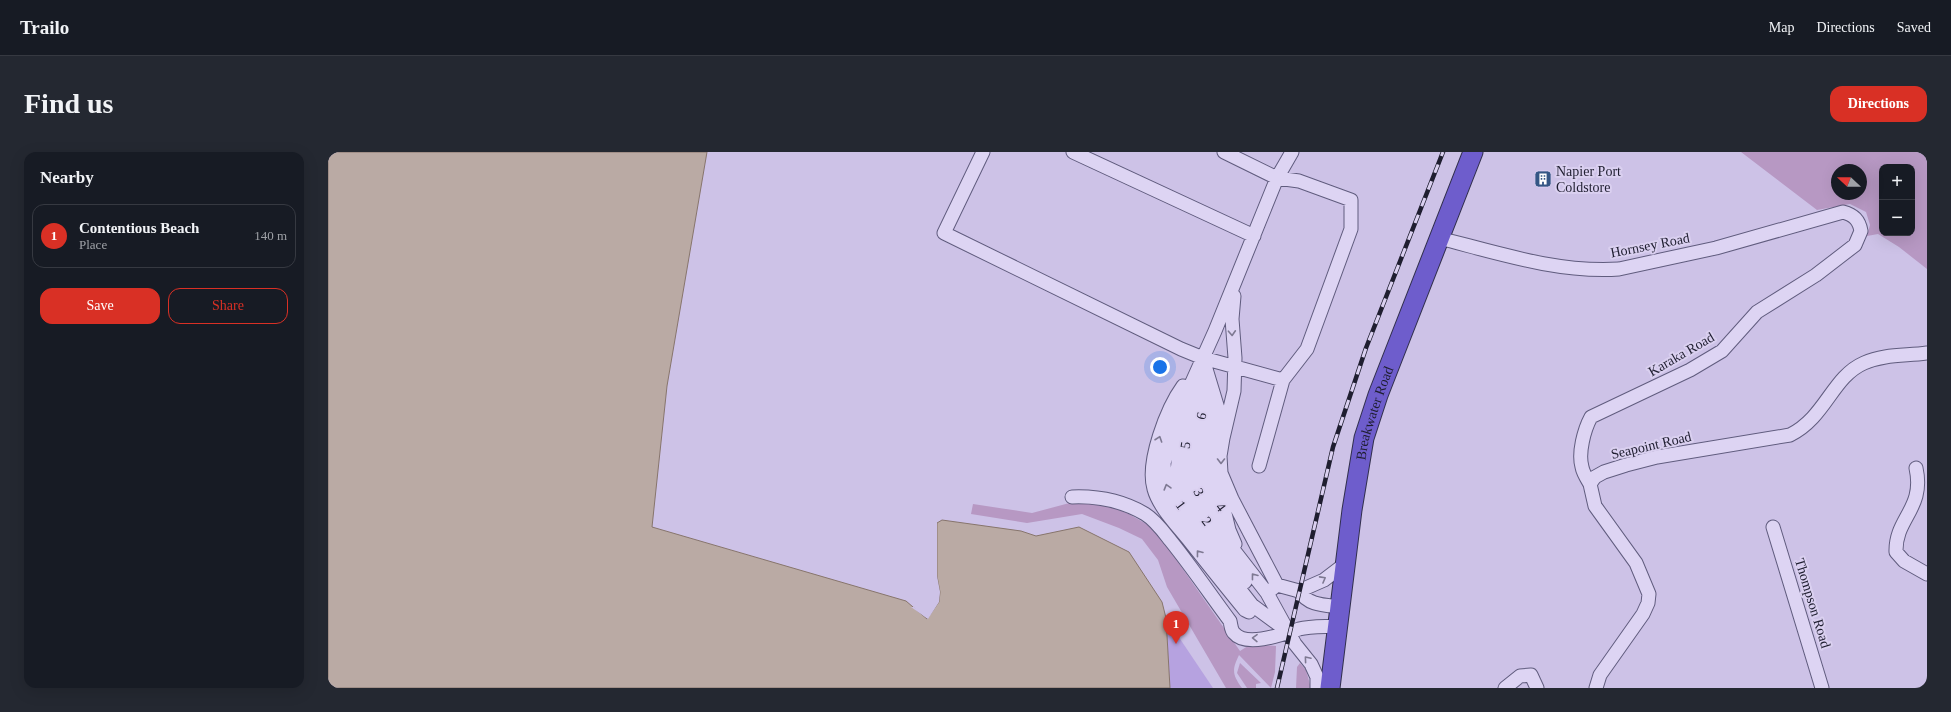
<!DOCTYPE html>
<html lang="en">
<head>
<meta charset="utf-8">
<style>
	body { margin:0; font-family:Georgia,serif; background:#242831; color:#f1f3f6 }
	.controls { position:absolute; right:12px; top:12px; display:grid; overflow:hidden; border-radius:8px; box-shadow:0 4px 16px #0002 }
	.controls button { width:36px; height:36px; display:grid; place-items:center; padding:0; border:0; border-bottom:1px solid #363941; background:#171b24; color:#f1f3f6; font:20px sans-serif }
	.compass { position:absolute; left:1503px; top:12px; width:36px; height:36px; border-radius:50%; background:#171b24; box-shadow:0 4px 16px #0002; rotate:292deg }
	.you { position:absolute; left:832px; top:215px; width:14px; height:14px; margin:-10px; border:3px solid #fff; border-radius:50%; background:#1a73e8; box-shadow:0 0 0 6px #1a73e833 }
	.badge { display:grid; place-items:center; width:26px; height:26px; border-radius:50%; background:#d93025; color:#fff; font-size:13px; font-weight:700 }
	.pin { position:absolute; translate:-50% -33px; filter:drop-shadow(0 1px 2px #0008) }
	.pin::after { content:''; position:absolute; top:21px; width:14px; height:12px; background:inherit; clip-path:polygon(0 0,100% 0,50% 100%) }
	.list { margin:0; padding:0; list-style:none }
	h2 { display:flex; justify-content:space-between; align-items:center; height:52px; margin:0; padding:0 16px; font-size:17px }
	h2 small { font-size:13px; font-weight:400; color:#9ea1a6 }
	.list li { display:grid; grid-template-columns:26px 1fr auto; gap:12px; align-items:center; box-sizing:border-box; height:64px; margin:0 8px 8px; padding:0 8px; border:1px solid #363941; border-radius:12px }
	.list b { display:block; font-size:15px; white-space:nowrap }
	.list p { margin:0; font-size:13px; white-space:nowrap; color:#9ea1a6 }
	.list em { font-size:13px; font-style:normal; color:#9ea1a6 }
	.actions { display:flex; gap:8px; padding:12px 16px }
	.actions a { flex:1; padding:9px 0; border:1px solid #d93025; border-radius:12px; text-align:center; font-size:14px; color:#d93025 }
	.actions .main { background:#d93025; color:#fff }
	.map { position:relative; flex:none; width:1599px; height:536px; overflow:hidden; border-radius:12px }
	header { display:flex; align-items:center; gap:24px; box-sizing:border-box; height:56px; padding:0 20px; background:#171b24; border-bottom:1px solid #363941 }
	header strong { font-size:19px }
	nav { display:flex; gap:22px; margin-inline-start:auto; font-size:14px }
	.intro { display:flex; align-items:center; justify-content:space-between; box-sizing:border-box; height:96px; padding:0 24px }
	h1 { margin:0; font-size:28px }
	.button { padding:10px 18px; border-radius:12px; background:#d93025; color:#fff; font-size:14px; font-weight:700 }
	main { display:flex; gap:24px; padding:0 24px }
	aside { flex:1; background:#171b24; border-radius:12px; box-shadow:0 4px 16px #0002 }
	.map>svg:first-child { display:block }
	.green { fill:#b798c3; fill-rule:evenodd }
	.sand { fill:#b6a2e0 }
	.water { fill:#baaaa4; stroke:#87756c }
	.pier { fill:#cdc2e7 }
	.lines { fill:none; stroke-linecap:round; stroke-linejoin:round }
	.minor-casing { stroke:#605c7e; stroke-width:15 }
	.highway-casing { stroke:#312f4d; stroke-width:21 }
	.minor { stroke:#ddd4f3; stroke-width:13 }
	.highway { stroke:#6e5dcc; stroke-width:19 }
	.rail-casing { stroke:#1f1e30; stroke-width:4.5 }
	.rail { stroke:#dad0f0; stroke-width:3; stroke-dasharray:9; stroke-linecap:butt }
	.oneway { stroke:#7e7992 }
	.labels { text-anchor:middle; stroke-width:4; stroke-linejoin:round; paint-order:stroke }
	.poi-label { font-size:14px; fill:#1f1e30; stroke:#dad0f0; text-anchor:start }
	.street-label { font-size:14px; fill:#1f1e30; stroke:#dad0f0 }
</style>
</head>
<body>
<header>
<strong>Trailo</strong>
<nav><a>Map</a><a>Directions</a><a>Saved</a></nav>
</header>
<div class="intro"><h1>Find us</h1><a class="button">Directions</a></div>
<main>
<aside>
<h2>Nearby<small></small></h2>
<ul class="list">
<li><span class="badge">1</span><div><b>Contentious Beach</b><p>Place</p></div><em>140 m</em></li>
</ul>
<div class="actions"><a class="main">Save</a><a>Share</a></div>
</aside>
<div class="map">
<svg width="1599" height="536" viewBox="0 0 1599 536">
	<rect width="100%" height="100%" fill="#cdc2e7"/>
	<path class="green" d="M1413,0H1599V117L1571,95L1550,82L1539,84L1542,73L1538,60L1522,52L1489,58ZM1554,15H1584V81H1554ZM1509,18H1533V42H1509Z
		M749,349L781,354L801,362L820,373L836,390L912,499L923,492L948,494L947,520L943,536L911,503C904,518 904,522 914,536H898L839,435L830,408L814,387L791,376L754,362L699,371L643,362L645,352L704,361Z
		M912,511L933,531L928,532V536H919L909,521Z
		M972,511L978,518L983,536H968L969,515Z"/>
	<path class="sand" d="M838,466L885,536H842Z"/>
	<path class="water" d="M0,0H379L339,234L324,375L578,449L599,467L611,450L612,440L609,424V371L614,368L693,379L708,384L751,375L801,400L834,450L838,466L842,536H0Z"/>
	<path class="pier" d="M609,368V424L612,440L611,450L600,467L583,455H586L599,464L609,449L610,440L607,424V371Z"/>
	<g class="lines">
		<g class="minor-casing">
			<path id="minor" d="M655,0L616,81L853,197L875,206L955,228
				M745,0L926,84
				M896,0L949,26L971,29L1023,48V77L979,197L955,228L931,314
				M1111,86C1170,101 1230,121 1291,117L1388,96L1515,60C1526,63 1531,68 1533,79L1527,93L1488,123L1429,160L1394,199L1362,218L1263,265C1256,278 1250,301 1254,315C1255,321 1259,327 1262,332
				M906,144L904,167L907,206L906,239L895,286L892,304L893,321L904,347L949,433
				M875,212L874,255L862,290L860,317L865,342L870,352L939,441L967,492L983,512L989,525V536
				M878,217L891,260L883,292L884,328L895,353L901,378L907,392
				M855,234C839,256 818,310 826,337C831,355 848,372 860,387C879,411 898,435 917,458L921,460
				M868,234L853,287L849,319L850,334L861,356L917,430
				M881,243C883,260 878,270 874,286C865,323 875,342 896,372
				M1588,316C1597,357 1567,366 1568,400L1576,409L1599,422
				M744,345C769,344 795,349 817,362C827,368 835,379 842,388C863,414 882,442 902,469C903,473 903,478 906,481C918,496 956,482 971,477C983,474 998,475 1011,474
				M1445,375L1494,536
				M943,438L949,433L971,439L996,428L1017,412
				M971,439C981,454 996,453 1013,455
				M962,481L924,453L851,360L838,336L836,311L856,248L887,179L949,26L964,0
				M1177,536L1192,524L1203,523L1209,536
				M1268,536L1272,523L1315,462L1320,451L1321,442L1308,411L1267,354L1262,332L1267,325L1276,320L1298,313L1329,305L1462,283C1498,265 1504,225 1536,211C1556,202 1578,204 1599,201"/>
		</g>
		<g class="highway-casing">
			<g id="highway">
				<path id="s1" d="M1002,536L1024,358L1036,286L1050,243L1145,0"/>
			</g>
		</g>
		<use href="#minor" class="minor"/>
		<use href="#highway" class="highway"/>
		<g class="rail-casing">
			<path id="rail" d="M949,536L1005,295L1038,196L1115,0"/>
		</g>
		<use href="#rail" class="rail"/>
	</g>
	<defs><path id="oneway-chevron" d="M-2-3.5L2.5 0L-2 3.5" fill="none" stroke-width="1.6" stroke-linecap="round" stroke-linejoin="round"/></defs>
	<g class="oneway">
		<use href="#oneway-chevron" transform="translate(904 181) rotate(87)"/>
		<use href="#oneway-chevron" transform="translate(831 287) rotate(-71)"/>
		<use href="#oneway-chevron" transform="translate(893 309) rotate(90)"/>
		<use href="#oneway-chevron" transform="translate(839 335) rotate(-106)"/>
		<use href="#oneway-chevron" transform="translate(871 401) rotate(-128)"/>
		<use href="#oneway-chevron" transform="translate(926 424) rotate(-128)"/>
		<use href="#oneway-chevron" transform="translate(995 427) rotate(-29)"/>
		<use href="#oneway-chevron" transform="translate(927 486) rotate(-179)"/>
		<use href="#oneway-chevron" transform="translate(979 507) rotate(-130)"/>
	</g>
	<defs>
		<g id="building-square" transform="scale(0.9)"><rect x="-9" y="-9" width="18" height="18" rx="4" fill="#345685" stroke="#dad0f0"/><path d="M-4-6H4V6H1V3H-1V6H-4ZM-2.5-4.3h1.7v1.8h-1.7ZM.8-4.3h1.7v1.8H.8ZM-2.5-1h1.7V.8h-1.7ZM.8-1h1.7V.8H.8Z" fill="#fff"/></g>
	</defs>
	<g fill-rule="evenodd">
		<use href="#building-square" x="1215" y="27"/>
	</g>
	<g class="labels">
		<g class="poi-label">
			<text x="1228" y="24">Napier Port<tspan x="1228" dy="16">Coldstore</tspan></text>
		</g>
		<g class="street-label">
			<text transform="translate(1322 93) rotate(-11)" y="5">Hornsey Road</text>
			<text transform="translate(1353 202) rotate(-30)" y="5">Karaka Road</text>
			<text dy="5" stroke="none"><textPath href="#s1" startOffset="279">Breakwater Road</textPath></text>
			<text transform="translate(873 264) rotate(-76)" y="5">6</text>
			<text transform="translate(857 293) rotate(-82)" y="5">5</text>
			<text transform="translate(1323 293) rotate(-13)" y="5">Seapoint Road</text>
			<text transform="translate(871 340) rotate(62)" y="5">3</text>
			<text transform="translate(853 353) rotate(54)" y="5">1</text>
			<text transform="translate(893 355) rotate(52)" y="5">4</text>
			<text transform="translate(879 369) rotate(52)" y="5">2</text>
			<text transform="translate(1485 451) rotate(73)" y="5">Thompson Road</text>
		</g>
	</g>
</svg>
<div class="controls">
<button>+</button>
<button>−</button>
</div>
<svg class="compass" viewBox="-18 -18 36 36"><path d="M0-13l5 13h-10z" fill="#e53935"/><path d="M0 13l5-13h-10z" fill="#9ea1a6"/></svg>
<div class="you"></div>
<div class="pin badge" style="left:848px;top:492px">1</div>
</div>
</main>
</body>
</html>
